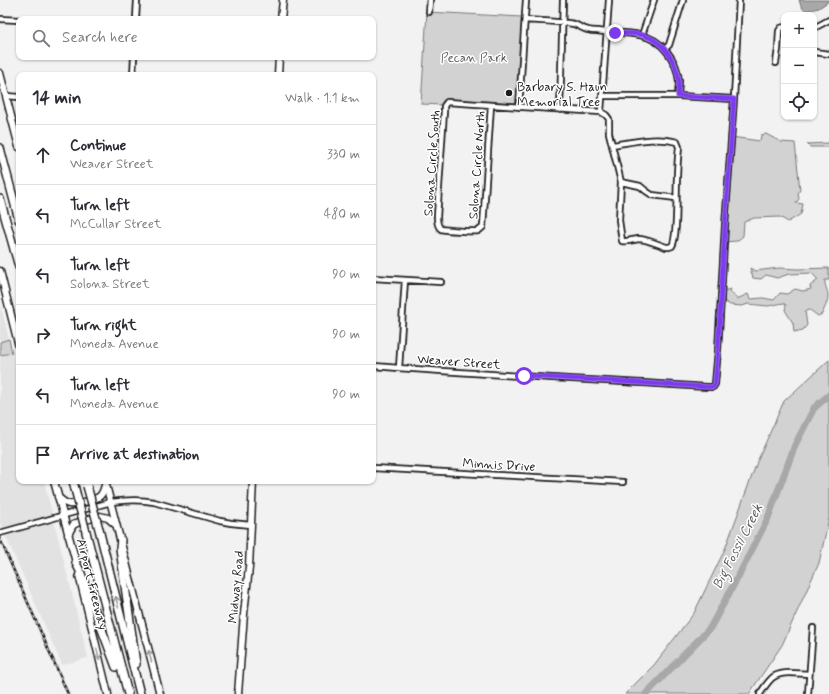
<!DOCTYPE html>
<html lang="en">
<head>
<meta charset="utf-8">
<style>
	body { margin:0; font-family:Mynerve,sans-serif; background:#f2f2f3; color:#2b2b33 }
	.controls { position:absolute; right:12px; top:12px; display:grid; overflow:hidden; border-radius:8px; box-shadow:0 1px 3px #0004 }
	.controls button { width:36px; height:36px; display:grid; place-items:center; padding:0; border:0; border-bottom:1px solid #e1e1e2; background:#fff; color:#2b2b33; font:20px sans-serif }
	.stop { position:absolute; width:12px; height:12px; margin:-9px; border:3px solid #7c3aed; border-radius:50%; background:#fff }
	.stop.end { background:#7c3aed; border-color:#fff; box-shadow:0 1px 4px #0008 }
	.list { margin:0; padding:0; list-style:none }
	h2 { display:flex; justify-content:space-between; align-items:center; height:52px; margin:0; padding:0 16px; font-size:17px }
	h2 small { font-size:13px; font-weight:400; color:#7c7c81 }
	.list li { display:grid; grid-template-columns:26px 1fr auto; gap:12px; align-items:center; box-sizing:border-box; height:60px; padding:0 16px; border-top:1px solid #e1e1e2 }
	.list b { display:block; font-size:15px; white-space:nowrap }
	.list p { margin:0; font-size:13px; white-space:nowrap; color:#7c7c81 }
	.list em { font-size:13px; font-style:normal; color:#7c7c81 }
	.icon { flex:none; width:22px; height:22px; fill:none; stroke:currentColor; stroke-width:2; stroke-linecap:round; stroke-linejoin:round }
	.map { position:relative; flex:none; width:829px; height:694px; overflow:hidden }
	.search { position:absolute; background:#fff; box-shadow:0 1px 3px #0004; left:16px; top:16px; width:360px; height:44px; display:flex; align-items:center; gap:10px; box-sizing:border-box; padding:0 14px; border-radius:8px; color:#7c7c81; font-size:15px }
	.panel { position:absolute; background:#fff; box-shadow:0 1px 3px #0004; left:16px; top:72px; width:360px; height:412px; border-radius:8px }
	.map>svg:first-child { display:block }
	.built { fill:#e2e2e2 }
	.green { fill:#d2d2d2; stroke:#777 }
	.water { fill:#a8a8a8; stroke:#707070 }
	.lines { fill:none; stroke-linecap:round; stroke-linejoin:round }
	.river { stroke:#a8a8a8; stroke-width:7 }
	.minor-casing { stroke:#1c1c1c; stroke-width:8 }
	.major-casing { stroke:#1c1c1c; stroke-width:9 }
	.highway-casing { stroke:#1c1c1c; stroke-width:10 }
	.minor { stroke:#fff; stroke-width:4.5 }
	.major { stroke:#fff; stroke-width:6 }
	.highway { stroke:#fff; stroke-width:7 }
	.rail-casing { stroke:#1c1c1c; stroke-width:2.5 }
	.rail { stroke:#fff; stroke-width:1; stroke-dasharray:3; stroke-linecap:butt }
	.highway-bridge-casing { stroke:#1c1c1c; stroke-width:10; stroke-linecap:butt }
	.highway-bridge { stroke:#fff; stroke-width:7 }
	.oneway { stroke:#999 }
	.route { stroke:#7c3aed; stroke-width:5 }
	.poi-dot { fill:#1c1c1c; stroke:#fff; stroke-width:1.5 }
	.labels { text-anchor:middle; stroke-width:3; stroke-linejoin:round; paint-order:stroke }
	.park-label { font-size:13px; fill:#5c5c5c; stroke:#fff }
	.poi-label { font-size:13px; fill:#1c1c1c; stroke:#fff; text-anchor:start }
	.street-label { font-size:13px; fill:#1c1c1c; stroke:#fff }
	.water-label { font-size:14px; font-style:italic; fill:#5b5b5b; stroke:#fff }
</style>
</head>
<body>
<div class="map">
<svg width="829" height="694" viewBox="0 0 829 694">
	<rect width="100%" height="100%" fill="#f2f2f2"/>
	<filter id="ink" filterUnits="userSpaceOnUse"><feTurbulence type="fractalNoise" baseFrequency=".025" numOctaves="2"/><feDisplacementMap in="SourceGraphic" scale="8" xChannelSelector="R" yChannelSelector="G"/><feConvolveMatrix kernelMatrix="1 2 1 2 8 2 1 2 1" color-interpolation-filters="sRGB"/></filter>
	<g filter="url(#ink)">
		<path class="built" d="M0,304L9,339L0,342Z
			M12,353L19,380V481H44L88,658L62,665L0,523V355Z"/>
		<path class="green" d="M427,12L522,17L517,103L449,99L442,105L421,104Z
			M766,134L781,142L795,143L800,190L798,193L799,199L796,203L803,204L801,214L788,222L780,217L754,218L744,222L743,236L737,241L724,242L731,137L760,141L761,135Z
			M829,143V147H810L807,144Z
			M750,268L755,271L779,268L798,269L829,268V280H825C824,285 828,290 828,296C828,302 824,309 822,314L818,316L810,310L805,311L807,325L803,330L794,332L793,323L785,310L786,305L783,303L768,306L748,304L742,306L730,305L724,301L723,291L731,289L730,291L737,299L748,294L750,299L763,298L774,300L780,293L787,294L795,289L803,291L811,289L810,286L818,280L812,273L789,274L777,278L766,275L761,279L753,278Z
			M9,339L12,353L0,355V342Z
			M829,360V518L819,563L782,645L749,694H625L654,665L694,613L725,549L757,462L784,401Z"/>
		<path class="water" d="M799,0H829V1L819,8L805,11L801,6Z"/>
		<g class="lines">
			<path class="river" d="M646,694L710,628L739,575L768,518L795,445L814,408L829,395"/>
			<g class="minor-casing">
				<path id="minor" d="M429,12L430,0
					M0,19L19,20
					M136,19L137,0
					M525,20C541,21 559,21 574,24C579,26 583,29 588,30C591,31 595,31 597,31C612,33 626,32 640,35C662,39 677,60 679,81C679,86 678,91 678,96
					M814,28L829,20
					M642,35L654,0
					M665,49L669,45L683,0
					M814,52L829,54
					M776,63L778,49L779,31L781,28L784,27
					M133,75L134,57
					M6,96L19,97
					M603,96H678L734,99
					M491,105L483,227C481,229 480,230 478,231C474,232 445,230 441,229C437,226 437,221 437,217L444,111V106L447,102L601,112L606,115L609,119V133L621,182L619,220L622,241C627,242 632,240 638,239C647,239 657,244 666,247H669L672,246C678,237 676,192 677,178C677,168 678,157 679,147L677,142C656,136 633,142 612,145
					M519,107L526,0
					M560,110L563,0
					M601,112L609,0
					M621,182L640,186L646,191L652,195L676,198
					M373,278L441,282
					M373,366C485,375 596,380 708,387H713L715,384L718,350L725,226L734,99L739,0
					M399,368L405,280
					M373,468L623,482
					M0,533L111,502C125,500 139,499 154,502L220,521L231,523L251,525
					M760,694C763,689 767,683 772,678C781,670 798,674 809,674
					M808,694L813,628"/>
			</g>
			<g class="major-casing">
				<path id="major" d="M281,19L283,0
					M0,73L19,147
					M278,75L279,57
					M0,271L19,347
					M54,481L77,566
					M105,481L160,694
					M58,497C61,500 64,503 69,504C75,505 95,500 100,496C103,493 104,489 105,485
					M68,535L73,525L79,522L100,516L108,518L116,525
					M79,575L108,694
					M238,694L244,614L249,567L253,481"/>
			</g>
			<g class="highway-casing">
				<path id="highway" d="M0,148L19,220
					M0,199L19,267
					M73,481L75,489
					M99,529L140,694
					M86,532L128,694
					M121,540L120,548L125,586L136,664
					M76,563L80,571L116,667"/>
			</g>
			<use href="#minor" class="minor"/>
			<use href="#major" class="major"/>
			<use href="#highway" class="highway"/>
			<g class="rail-casing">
				<path id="rail" d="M0,539L68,694"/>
			</g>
			<use href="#rail" class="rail"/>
			<g class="highway-bridge-casing">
				<path id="highway-bridge" d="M87,486L99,529
					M75,489L86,532"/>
			</g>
			<use href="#highway-bridge" class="highway-bridge"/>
		</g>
		<defs><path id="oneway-shaft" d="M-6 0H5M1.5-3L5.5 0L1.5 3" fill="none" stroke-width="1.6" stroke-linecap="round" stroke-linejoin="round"/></defs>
		<g class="oneway">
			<use href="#oneway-shaft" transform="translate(117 602) rotate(-104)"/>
			<use href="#oneway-shaft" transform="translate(98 654) rotate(76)"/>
			<use href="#oneway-shaft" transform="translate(150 656) rotate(-104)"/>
		</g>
	</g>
	<g class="lines" filter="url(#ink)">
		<path class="route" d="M524,376L593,380L708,387H713L715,384L718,350L725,226L734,99L678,96C678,91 679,86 679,81C676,60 663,41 643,35C634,33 624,33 615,33"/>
	</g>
	<circle class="poi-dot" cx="509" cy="93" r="4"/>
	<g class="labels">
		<g class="park-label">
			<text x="474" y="62">Pecan Park</text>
		</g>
		<g class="poi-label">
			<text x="517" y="91">Barbary S. Haun<tspan x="517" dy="15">Memorial Tree</tspan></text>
		</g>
		<g class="street-label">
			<text transform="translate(431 163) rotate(-86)" y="5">Solona Circle South</text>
			<text transform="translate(476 165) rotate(-86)" y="5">Solona Circle North</text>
			<text transform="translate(459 361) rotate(4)" y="5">Weaver Street</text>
			<text transform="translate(499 464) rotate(3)" y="5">Minnis Drive</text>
			<text transform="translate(93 584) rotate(76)" y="5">Airport Freeway</text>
			<text transform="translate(235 587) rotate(-85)" y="5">Midway Road</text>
		</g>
		<g class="water-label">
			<text transform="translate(737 546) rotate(-63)" y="5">Big Fossil Creek</text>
		</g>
	</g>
</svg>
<div class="controls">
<button>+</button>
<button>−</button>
<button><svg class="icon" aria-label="locate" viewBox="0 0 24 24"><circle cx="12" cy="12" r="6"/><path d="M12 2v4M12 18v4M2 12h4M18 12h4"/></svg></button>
</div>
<div class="stop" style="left:524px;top:376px"></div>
<div class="stop end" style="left:615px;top:33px"></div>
<div class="search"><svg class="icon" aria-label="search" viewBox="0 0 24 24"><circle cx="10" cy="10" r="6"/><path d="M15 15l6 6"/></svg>Search here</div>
<section class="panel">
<h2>14 min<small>Walk · 1.1 km</small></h2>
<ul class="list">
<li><svg class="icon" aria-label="ahead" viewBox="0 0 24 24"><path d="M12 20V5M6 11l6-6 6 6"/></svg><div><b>Continue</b><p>Weaver Street</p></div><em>330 m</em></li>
<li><svg class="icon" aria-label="left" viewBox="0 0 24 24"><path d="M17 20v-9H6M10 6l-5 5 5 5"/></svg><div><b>Turn left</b><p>McCullar Street</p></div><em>480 m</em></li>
<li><svg class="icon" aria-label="left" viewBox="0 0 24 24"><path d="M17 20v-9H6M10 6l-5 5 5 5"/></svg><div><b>Turn left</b><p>Solona Street</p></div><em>90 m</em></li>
<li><svg class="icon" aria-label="right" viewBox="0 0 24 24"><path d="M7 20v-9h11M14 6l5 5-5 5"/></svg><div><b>Turn right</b><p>Moneda Avenue</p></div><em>90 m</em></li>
<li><svg class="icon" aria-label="left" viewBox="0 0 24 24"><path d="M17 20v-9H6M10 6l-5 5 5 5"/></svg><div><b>Turn left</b><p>Moneda Avenue</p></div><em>90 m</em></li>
<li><svg class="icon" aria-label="arrive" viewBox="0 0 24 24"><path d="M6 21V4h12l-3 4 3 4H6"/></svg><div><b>Arrive at destination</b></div></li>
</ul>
</section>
</div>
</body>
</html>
